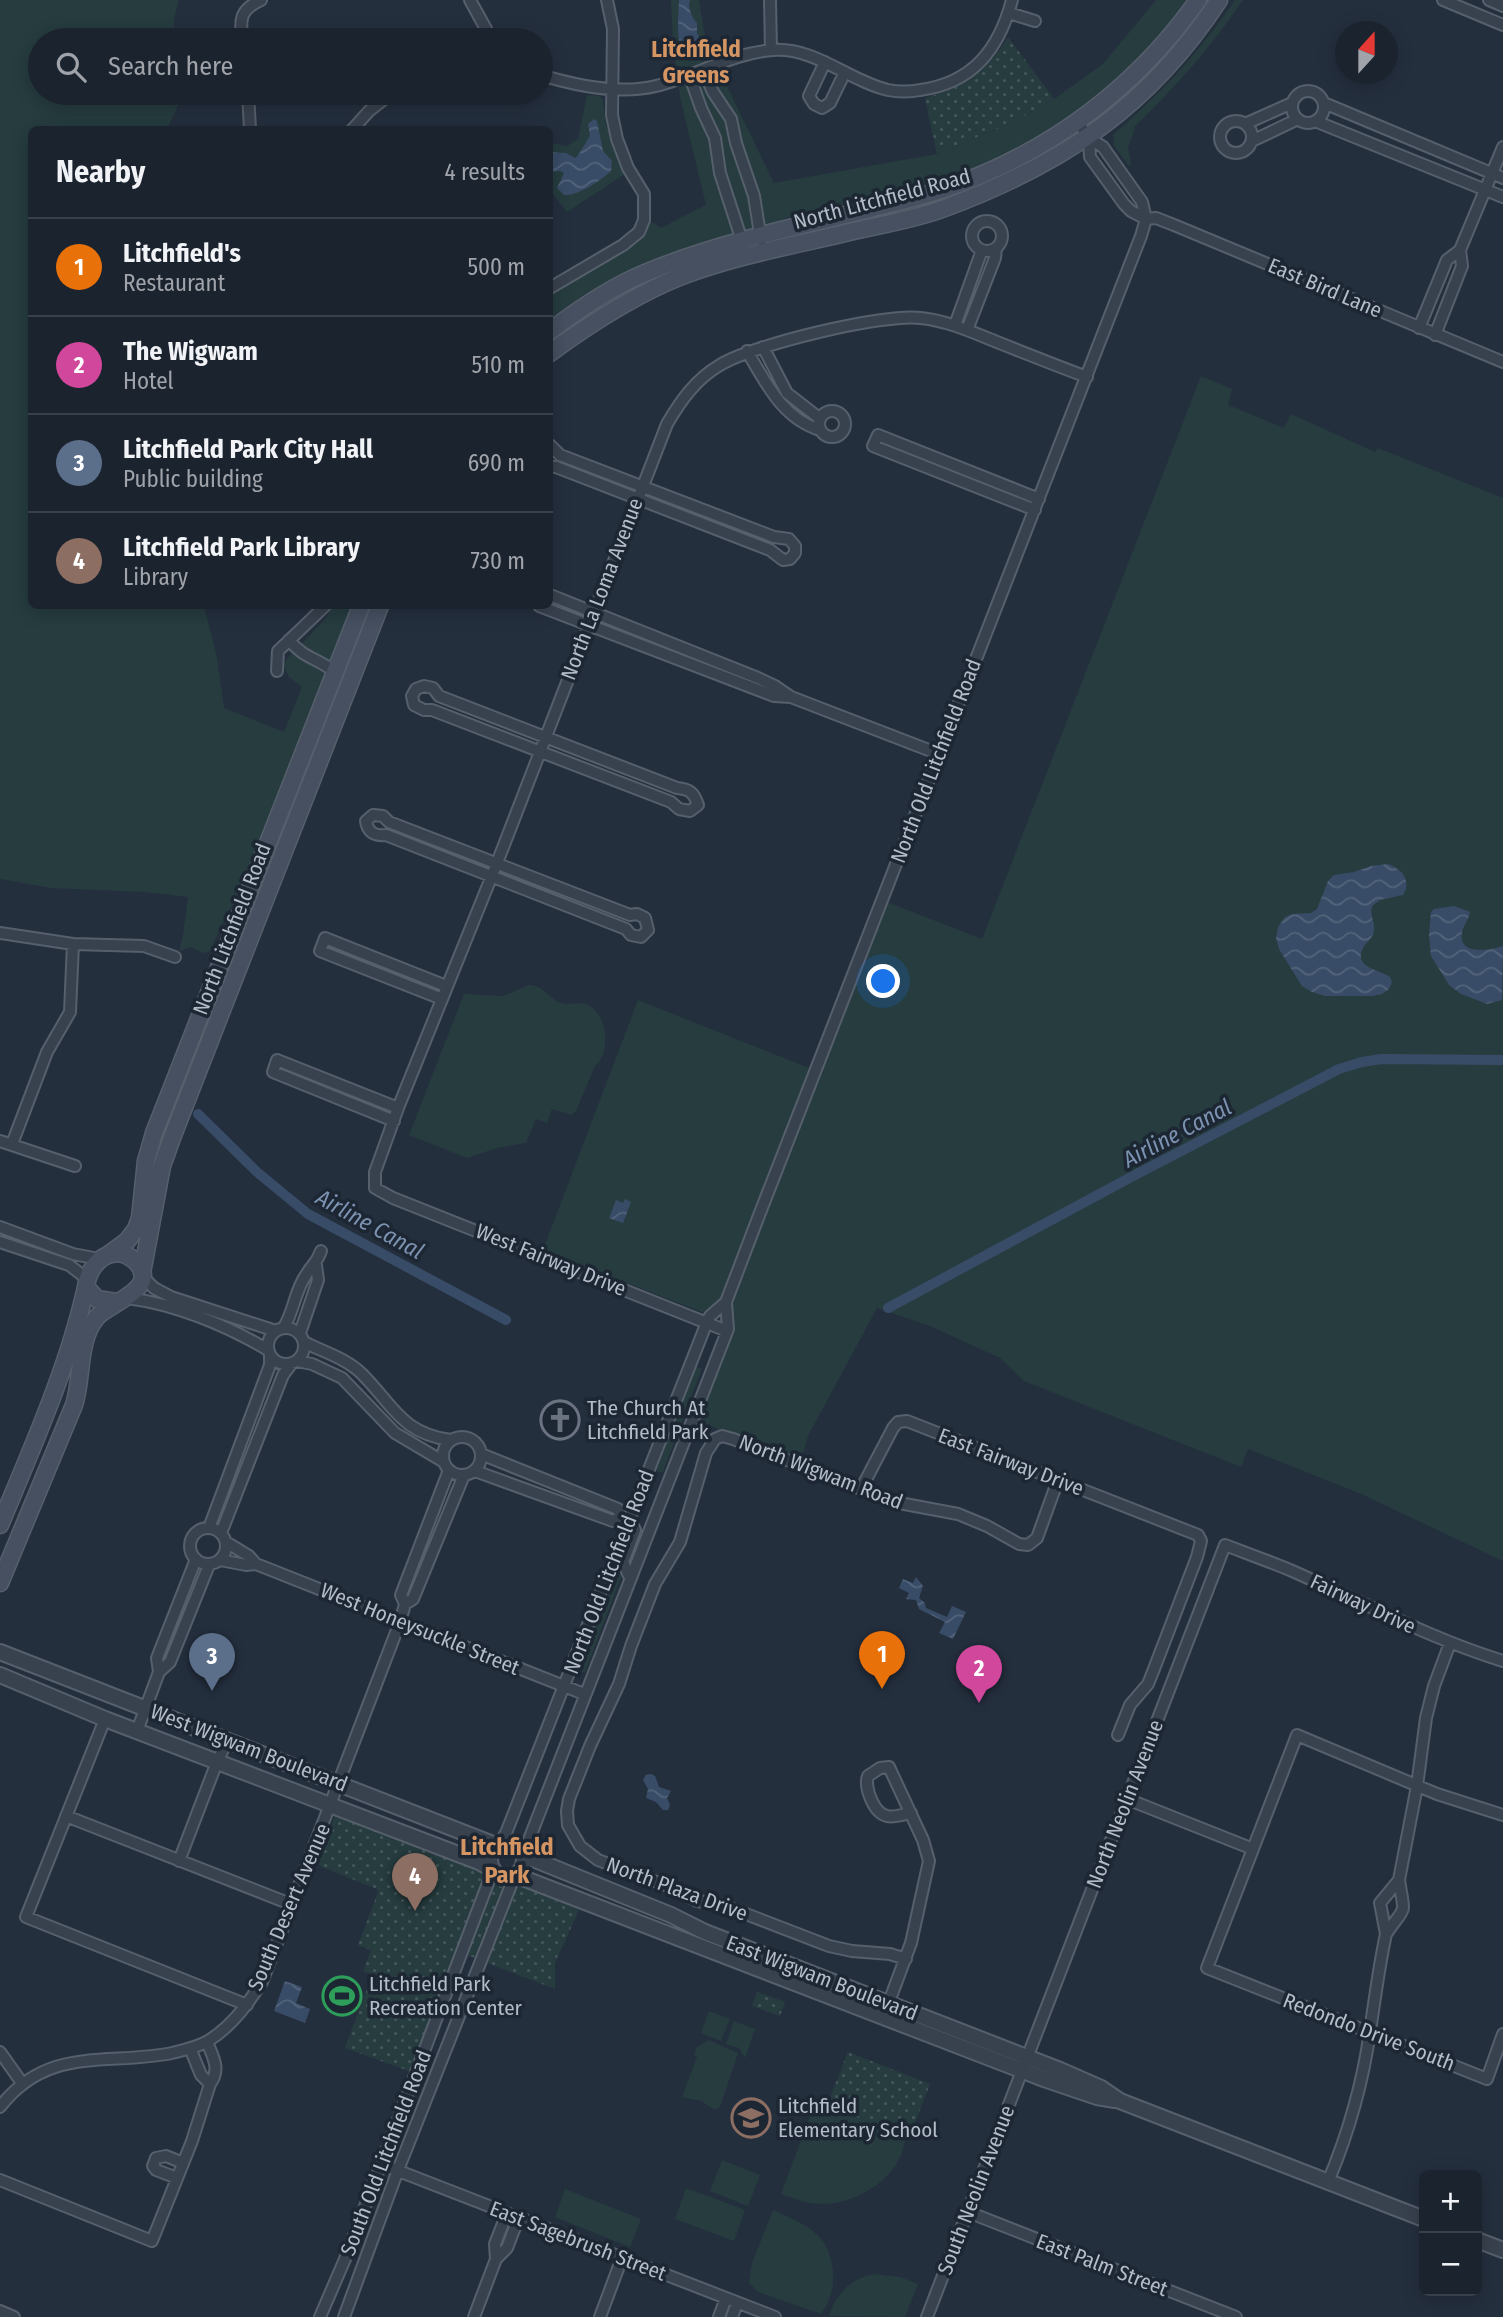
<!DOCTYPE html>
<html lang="en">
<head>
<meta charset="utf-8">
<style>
	body { margin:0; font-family:"Fira Sans Condensed",sans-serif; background:#242b36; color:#f1f3f6 }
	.controls { position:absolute; right:21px; bottom:21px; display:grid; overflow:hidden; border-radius:10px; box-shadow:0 4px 18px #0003 }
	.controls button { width:63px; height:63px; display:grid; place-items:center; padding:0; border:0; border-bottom:2px solid #39404a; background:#1b232e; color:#f1f3f6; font:35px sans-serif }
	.compass { position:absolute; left:1335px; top:21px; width:63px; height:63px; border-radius:50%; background:#1b232e; box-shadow:0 4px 18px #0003; rotate:21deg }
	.you { position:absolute; left:884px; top:982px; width:24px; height:24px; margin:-18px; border:5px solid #fff; border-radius:50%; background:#1a73e8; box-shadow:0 0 0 10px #1a73e833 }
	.badge { display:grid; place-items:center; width:46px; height:46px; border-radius:50%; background:#8ab4f8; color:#fff; font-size:23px; font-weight:700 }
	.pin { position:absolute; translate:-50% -58px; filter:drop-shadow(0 2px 4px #0008) }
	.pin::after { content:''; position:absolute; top:37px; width:24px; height:21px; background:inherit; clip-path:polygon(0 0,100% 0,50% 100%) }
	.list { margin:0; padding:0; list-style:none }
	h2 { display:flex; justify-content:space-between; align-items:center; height:91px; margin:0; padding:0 28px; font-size:30px }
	h2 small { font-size:23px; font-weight:400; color:#a0a4aa }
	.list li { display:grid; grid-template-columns:46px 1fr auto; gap:21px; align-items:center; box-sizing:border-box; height:98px; padding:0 28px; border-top:2px solid #39404a }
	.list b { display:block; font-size:26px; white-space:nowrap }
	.list p { margin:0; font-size:23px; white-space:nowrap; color:#a0a4aa }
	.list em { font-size:23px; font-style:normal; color:#a0a4aa }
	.icon { flex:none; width:38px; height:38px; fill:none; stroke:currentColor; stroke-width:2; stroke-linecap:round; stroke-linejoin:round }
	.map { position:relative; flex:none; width:1503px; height:2317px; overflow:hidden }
	.search { position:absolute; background:#1b232e; box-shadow:0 4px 18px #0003; left:28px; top:28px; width:525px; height:77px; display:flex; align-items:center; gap:18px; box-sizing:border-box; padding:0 24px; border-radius:38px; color:#a0a4aa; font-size:26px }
	.panel { position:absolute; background:#1b232e; box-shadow:0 4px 18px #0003; left:28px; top:126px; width:525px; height:483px; border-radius:10px }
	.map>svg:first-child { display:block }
	.green { fill:#263c3f }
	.park { fill:url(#park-dots) }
	.water { fill:url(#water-waves) }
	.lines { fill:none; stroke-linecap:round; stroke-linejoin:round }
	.canal { stroke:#394c67; stroke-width:10 }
	.minor-casing { stroke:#565f6c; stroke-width:14 }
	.tertiary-casing { stroke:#565f6c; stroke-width:18 }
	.secondary-casing { stroke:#565f6c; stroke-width:19 }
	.minor { stroke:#38414e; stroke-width:10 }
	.tertiary { stroke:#38414e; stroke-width:14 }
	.secondary { stroke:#465061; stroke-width:16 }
	.labels { text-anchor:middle; stroke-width:7; stroke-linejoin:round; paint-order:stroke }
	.street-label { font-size:21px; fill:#b4bcc9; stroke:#1d2633 }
	.poi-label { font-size:21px; fill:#b4bcc9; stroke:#1d2633; text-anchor:start }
	.neighbourhood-label { font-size:23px; font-weight:bold; fill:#d59563; stroke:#1d2633 }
	.water-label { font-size:23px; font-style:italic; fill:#7c92b1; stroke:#1d2633 }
	.quarter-label { font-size:24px; font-weight:bold; fill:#d59563; stroke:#1d2633 }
</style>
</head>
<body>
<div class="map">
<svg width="1503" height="2317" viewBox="0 0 1503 2317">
	<defs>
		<pattern id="park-dots" width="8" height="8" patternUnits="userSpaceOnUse" patternTransform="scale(1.75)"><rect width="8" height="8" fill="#263c3f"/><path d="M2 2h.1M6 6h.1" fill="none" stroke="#435659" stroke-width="1.8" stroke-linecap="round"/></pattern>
		<pattern id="water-waves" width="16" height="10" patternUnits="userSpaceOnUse" patternTransform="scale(1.75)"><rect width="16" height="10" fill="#394c67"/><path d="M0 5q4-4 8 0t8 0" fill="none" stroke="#53647b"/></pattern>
	</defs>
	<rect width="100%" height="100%" fill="#242f3e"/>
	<path class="green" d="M0,0H179L174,18V40H40V93H182L183,95L167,129L32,130V606H204L217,658L224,708L284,732L302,687L289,677L284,666L286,660L326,618L333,606H357L249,879L228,912L210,951L203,953L191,947L179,951L183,935L188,897L144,892L52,888L0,879Z
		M671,0H699L706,43L774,183L937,154L1011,123L1054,99L1103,64L1156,0H1192L1167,32L1102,97L1025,148L945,183L874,201L834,207L796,215L705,245L550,324V291L572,282L639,239L650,221L661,228L706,205L680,97L673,43Z
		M1235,0H1243C1211,47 1175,88 1134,127L1135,129L1128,147L1131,164L1129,166L1114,146L1113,135C1162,92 1198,54 1235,0Z
		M587,95L600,96L603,100L606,124L625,174L567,212L550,190V143L567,146L578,139Z
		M1201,376L1232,389L1228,405L1284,428L1291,414L1375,452L1378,448L1503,498V1561L1359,1493L1248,1449L1241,1467L1024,1381L1000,1358L930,1326L877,1308L808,1436L801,1461L698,1421L735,1325L543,1250L638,1000L814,1070L882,900L982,939Z
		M529,985C544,986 548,998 561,1003C570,1006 579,1001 588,1005C607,1014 612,1052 595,1066L576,1111L571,1115L552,1109L547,1123L536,1119L526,1143L497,1148L467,1158L409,1135L464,994L503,996Z
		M696,1368H701V1371L663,1472H658L657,1468Z
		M620,1563L626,1565L585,1672L581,1673L578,1669Z
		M709,2011L730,2019L721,2041L701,2033Z
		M734,2021L755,2029L745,2058L739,2048L726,2044Z
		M709,2040L738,2053L720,2107L715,2110L701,2101L682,2097L697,2057L694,2055L697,2047Z
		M827,2105L905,2136C904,2175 860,2203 824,2204C808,2204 795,2199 781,2194L812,2111Z
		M722,2160L760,2175L748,2206L710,2191Z
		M686,2188L745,2210L734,2241L675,2219Z
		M565,2189L641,2219L630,2247L555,2217Z
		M773,2210C805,2224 831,2234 833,2273C834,2288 830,2302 821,2314L758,2292L749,2283L752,2263Z
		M874,2274L900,2277L918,2284L905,2317L829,2316C837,2293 850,2279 874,2274Z"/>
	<path class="park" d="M1008,37L1054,99L1011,123L937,154L925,98C965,86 986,73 1008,37Z
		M339,1813L532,1887L542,1895L579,1910L555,1963V1989L459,1952L409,2071L345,2048L372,1975L363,1971L371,1950L358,1945L378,1892L377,1889L322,1867L316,1862L335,1816Z
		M757,1992L785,2002L780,2016L752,2006Z
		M848,2052L930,2084L909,2138L827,2105Z"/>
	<path class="water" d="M679,0H690C687,7 692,18 697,23V33L700,38L697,51L688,58L683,56C676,37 678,20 679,0Z
		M594,119L597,121L603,151L612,161L611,171C601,181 577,196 564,195L557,188L564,173L560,171L550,172V152L566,153L575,158C579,156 587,140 590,136L588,124Z
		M1388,864C1402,869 1412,881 1403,895L1380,900L1372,906C1369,916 1377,924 1373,934C1371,940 1365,943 1363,948C1353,967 1379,970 1390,977L1392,982L1389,989L1382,994L1372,996H1325L1312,992L1302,986L1279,949L1276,938L1278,927L1285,917L1292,914L1311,913L1317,909L1328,881L1334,875L1354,872L1371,866Z
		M1454,906L1470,912C1469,920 1463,925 1462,933C1458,956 1491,950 1503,946L1502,1000L1487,1004L1461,994L1449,985L1431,956L1429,935L1431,912L1434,909Z
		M625,1199L631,1202L623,1223L609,1218L616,1200L623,1203Z
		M916,1577L923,1586L919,1598L925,1603L926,1608L947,1617L952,1606L966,1612L953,1639L939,1633L945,1622L919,1609L916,1600L906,1599L909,1593L899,1588L903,1579L913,1583Z
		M651,1774L655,1776L659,1787L671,1791L667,1798L670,1805L668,1810H663L656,1802L646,1798L648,1789L643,1780L646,1775Z
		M285,1981L302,1987L296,2003L310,2009L305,2023L274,2011Z"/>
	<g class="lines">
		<path class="canal" d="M198,1114L257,1172L308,1214L506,1320
			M888,1308L1133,1176L1339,1069L1362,1062L1381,1059L1503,1060"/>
		<g class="minor-casing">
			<path id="minor" d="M470,0L486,29L485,40
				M770,0L771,50
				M1443,0L1503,25
				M1489,0L1503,6
				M1009,13L1035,21
				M242,40C240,18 240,10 261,0
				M825,62L809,96L814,104L822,108L830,103L845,72
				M703,70L713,92L731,119L736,143L754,196L761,240
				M689,74L701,108L715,138L720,173L743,244
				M541,75C577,86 619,95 656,86C696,76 732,53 773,50C815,47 849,81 888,90C898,92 910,92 920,90C973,83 999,49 1012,0
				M1292 107a16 16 0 1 1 32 0a16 16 0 1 1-32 0Z
				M248,93L250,129
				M1324,103L1503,178
				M1315,121L1503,197
				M1220 137a16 16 0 1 1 32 0a16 16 0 1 1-32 0Z
				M1245,124L1292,103
				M352,130L369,111L392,93
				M1089,138L1090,157L1124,204L1131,211L1146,219
				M1252,141L1298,119
				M1146,219L1156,218L1174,225L1503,362
				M972 236a15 15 0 1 1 30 0a15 15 0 1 1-30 0Z
				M550,288L623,245L639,232L644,220V194L628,168L617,139L612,115L613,29L607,0
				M955,325L982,250
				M1419,328L1447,260L1460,250L1503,147
				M967,330L995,258L996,248
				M1435,335L1462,266L1460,250
				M763,347L787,393L819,418
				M747,351C766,383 782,418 820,430
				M819 424a13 13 0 1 1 26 0a13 13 0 1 1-26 0Z
				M550,445L560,455L774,537L789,539L795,546V553L790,559L783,560L770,550L556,467H550
				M1035,510L873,446L878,435L1039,499
				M550,595L758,678L775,686L791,697L939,754
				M539,606L774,696L791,697
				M289,640C304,659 318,658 335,672
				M277,671L278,651L325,606
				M424,686L433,688L439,696L677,788C690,789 694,793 698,805L690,811L679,809L671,802L432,710H424L414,705L412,696L416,689Z
				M373,815L383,816L389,822L630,915L637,914L645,918L648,930L641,937L631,935L626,929L386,835C375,836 368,833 366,821Z
				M0,933L73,944L144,946L175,957
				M442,999L320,951L325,938L446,986
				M394,1121L273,1072L277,1060L398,1108
				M0,1141L75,1166
				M12,1144L47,1052L70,1012L73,944
				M0,1227L73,1254L99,1259
				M0,1242L69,1265L86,1278
				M142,1276L154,1288L171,1297L276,1331
				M127,1298C175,1304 226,1325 268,1350
				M284,1327C294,1311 295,1290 306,1275C312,1264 316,1265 321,1251
				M268 1346a18 18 0 1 1 36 0a18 18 0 1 1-36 0Z
				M727,1331L393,1198L375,1188V1172L398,1108L497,863L667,424C681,400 696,379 720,365C752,345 884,313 921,318C948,321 972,332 997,342C1027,354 1057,366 1087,377
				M300,1333L318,1280L316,1265
				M304,1342C323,1352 346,1358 362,1374C393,1405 402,1434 451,1440
				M297,1361L312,1364L342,1378L395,1433L444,1462
				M443 1456a19 19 0 1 1 38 0a19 19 0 1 1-38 0Z
				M481,1454L618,1509L621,1517L630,1520
				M475,1471L613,1521L621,1517
				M861,1489L893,1428L898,1422L907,1421L1198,1535L1201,1541L1197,1557L1154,1669L1148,1684L1130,1705L1118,1735
				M630,1520L635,1530L623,1562L630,1578
				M190 1546a18 18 0 1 1 36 0a18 18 0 1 1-36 0Z
				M209,1528L270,1365V1355
				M221,1533L283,1375L292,1363
				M226,1542L249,1556L256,1564L584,1694
				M220,1560L246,1565L256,1564
				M405,1604L413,1599L464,1475
				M159,1672L170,1662L209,1565
				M105,1719L26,1917L247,2005
				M137,1731L159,1672L157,1658L196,1559
				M1127,1799L1253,1849
				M1503,1815L1437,1794L1297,1735L1207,1968L1487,2079L1503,2034
				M66,1816L293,1905
				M498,1846L506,1833L707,1322L710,1316L726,1302
				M523,1855L728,1329L726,1302L758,1218L1141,236L1146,219L1142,202L1103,147L1089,138L1078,122
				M179,1861L217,1762L228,1739
				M1399,1880L1417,1786L1426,1718L1434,1686L1450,1643
				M1399,1880C1405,1918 1407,1903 1386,1934L1380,1903Z
				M906,1959L890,1954L852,1951L829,1946L720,1904L697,1901L670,1887L598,1860L580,1846L568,1825L567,1811L569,1799L590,1746L619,1684L631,1646L655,1584L680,1542L706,1453L715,1439L722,1436L733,1439L894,1502L958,1514L987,1526L1019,1544L1028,1545L1037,1538L1058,1480
				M886,2010L911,1943L929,1861L923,1840L889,1767L880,1768L868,1776C864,1786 873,1813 887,1816C894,1818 904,1814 911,1813
				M190,2048L201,2075L210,2084
				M0,2052L22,2083
				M0,2107C48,2045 107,2066 172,2053C184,2050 198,2047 208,2041C232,2026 247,2005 262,1982L400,1622L405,1604L401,1595L449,1470
				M391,2168L775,2317
				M177,2178L156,2170L153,2166L156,2158L166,2156L183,2163
				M0,2180L152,2241L192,2141L210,2084C221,2069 213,2057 207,2042
				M1328,2182C1348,2134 1363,2082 1370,2031C1375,1998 1379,1966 1386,1934
				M968,2212L1236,2317
				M507,2213L495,2244L496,2259L507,2248L519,2217
				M0,2311L14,2317
				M320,2317L345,2259L493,1870
				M344,2317L398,2170L515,1875
				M474,2317L496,2259
				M600,2317L622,2258
				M719,2317L726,2298
				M732,2317L737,2303
				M927,2317L1225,1545C1246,1553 1268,1561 1290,1570C1361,1601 1428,1638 1503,1661"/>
		</g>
		<g class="tertiary-casing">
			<path id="tertiary" d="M0,1652L498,1846
				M0,1675L105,1719L479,1862L493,1870
				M490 1860a17 17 0 1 1 34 0a17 17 0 1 1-34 0Z
				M523,1855L671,1915L705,1932L1060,2070L1101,2088L1120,2101L1424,2219
				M515,1875L1044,2079L1097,2097L1115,2100
				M1477,2240L1503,2250"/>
		</g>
		<g class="secondary-casing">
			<path id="secondary" d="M550,331C579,309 611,287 645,273C717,243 794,227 870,209C895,202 922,197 947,188C1049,153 1136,88 1198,0
				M550,353C591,323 634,295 682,276C732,257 785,247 837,235C872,226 911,221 945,208C1063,164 1149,107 1219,0
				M108,1255L127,1241L136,1229L140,1218L146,1161L154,1133L361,606
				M142,1273L162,1166L172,1138L380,606
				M0,1525C32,1448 68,1368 86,1287
				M0,1583L74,1405C83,1378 77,1340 97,1317C109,1303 163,1288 135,1261C113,1241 88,1263 86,1287L97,1299L116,1302"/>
		</g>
		<use href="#minor" class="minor"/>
		<use href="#tertiary" class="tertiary"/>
		<use href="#secondary" class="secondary"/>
	</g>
	<defs>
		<g id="church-ring" transform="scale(2.0125)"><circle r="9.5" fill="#1d2633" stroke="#6b7280" stroke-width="1.5"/><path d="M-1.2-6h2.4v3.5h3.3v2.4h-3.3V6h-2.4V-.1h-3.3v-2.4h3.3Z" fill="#6b7280"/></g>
		<g id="stadium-ring" transform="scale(2.0125)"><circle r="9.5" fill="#1d2633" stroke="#2e9e5b" stroke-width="1.5"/><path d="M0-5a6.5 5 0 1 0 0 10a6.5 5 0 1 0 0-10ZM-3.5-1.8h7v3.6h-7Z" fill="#2e9e5b"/></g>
		<g id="school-ring" transform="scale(2.0125)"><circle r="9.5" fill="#1d2633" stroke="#8d6e63" stroke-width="1.5"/><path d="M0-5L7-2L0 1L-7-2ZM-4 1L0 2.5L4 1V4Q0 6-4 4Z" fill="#8d6e63"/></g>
	</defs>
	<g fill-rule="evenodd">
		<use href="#church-ring" x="560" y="1420"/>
		<use href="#stadium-ring" x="342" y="1996"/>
		<use href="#school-ring" x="751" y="2118"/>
	</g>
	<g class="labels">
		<g class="street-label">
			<text transform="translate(882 199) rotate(-15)" y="7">North Litchfield Road</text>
			<text transform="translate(1325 288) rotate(23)" y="7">East Bird Lane</text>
			<text transform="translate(602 589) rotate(-69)" y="7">North La Loma Avenue</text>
			<text transform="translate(936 761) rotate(-69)" y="7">North Old Litchfield Road</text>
			<text transform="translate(232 929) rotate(-69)" y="7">North Litchfield Road</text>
			<text transform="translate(551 1260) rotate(22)" y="7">West Fairway Drive</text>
			<text transform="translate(1011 1462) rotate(21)" y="7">East Fairway Drive</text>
			<text transform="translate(821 1472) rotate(21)" y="7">North Wigwam Road</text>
			<text transform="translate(609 1572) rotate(-69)" y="7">North Old Litchfield Road</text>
			<text transform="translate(1363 1604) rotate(25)" y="7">Fairway Drive</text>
			<text transform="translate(420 1629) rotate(22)" y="7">West Honeysuckle Street</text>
			<text transform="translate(249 1748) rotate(21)" y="7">West Wigwam Boulevard</text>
			<text transform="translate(1125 1804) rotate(-69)" y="7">North Neolin Avenue</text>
			<text transform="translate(677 1889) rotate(20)" y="7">North Plaza Drive</text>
			<text transform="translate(289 1907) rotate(-67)" y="7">South Desert Avenue</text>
			<text transform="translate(822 1978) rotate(21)" y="7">East Wigwam Boulevard</text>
			<text transform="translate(1369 2032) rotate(21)" y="7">Redondo Drive South</text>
			<text transform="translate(386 2153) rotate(-69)" y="7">South Old Litchfield Road</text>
			<text transform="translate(976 2190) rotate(-69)" y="7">South Neolin Avenue</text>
			<text transform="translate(578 2241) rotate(21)" y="7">East Sagebrush Street</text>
			<text transform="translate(1102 2265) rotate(21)" y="7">East Palm Street</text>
		</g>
		<g class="poi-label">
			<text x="587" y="1415">The Church At<tspan x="587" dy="24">Litchfield Park</tspan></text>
			<text x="369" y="1991">Litchfield Park<tspan x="369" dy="24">Recreation Center</tspan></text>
			<text x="778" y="2113">Litchfield<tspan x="778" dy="24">Elementary School</tspan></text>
		</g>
		<g class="neighbourhood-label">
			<text x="696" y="57">Litchfield<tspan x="696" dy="26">Greens</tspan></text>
		</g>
		<g class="water-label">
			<text transform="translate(1177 1133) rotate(-28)" y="8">Airline Canal</text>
			<text transform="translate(370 1224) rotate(29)" y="8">Airline Canal</text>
		</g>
		<g class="quarter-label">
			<text x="507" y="1855">Litchfield<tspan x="507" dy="28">Park</tspan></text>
		</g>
	</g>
</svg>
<div class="controls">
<button>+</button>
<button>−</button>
</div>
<svg class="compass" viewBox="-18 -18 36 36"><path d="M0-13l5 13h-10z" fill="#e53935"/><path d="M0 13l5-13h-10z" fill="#a0a4aa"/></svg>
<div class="you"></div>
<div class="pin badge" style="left:882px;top:1689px;background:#e8710a">1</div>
<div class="pin badge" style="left:979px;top:1703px;background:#d1479c">2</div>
<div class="pin badge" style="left:212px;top:1691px;background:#5c6f8a">3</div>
<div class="pin badge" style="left:415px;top:1911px;background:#8d6e63">4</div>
<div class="search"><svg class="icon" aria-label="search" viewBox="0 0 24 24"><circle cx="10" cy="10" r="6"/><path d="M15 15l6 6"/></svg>Search here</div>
<section class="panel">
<h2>Nearby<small>4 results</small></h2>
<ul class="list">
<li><span class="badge" style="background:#e8710a">1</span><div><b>Litchfield's</b><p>Restaurant</p></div><em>500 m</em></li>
<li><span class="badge" style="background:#d1479c">2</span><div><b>The Wigwam</b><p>Hotel</p></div><em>510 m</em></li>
<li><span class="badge" style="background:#5c6f8a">3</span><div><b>Litchfield Park City Hall</b><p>Public building</p></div><em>690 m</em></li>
<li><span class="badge" style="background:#8d6e63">4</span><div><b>Litchfield Park Library</b><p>Library</p></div><em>730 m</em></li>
</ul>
</section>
</div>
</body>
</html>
